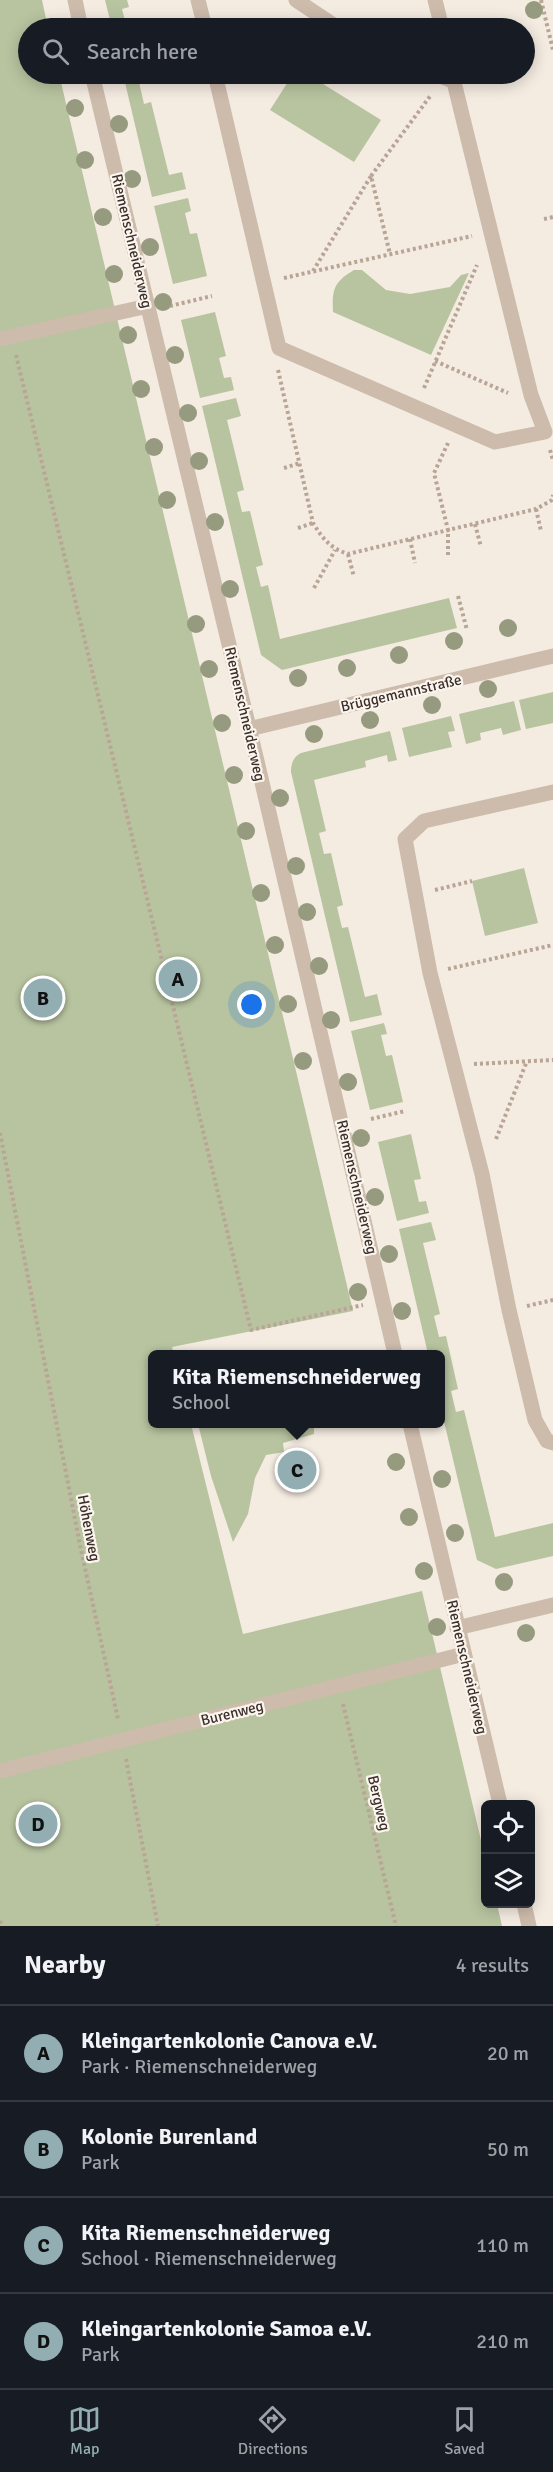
<!DOCTYPE html>
<html lang="en">
<head>
<meta charset="utf-8">
<style>
	body { margin:0; font-family:Signika,sans-serif; background:#20242c; color:#f1f3f6 }
	.controls { position:absolute; right:18px; bottom:18px; display:grid; overflow:hidden; border-radius:9px; box-shadow:0 3px 15px #0003 }
	.controls button { width:54px; height:54px; display:grid; place-items:center; padding:0; border:0; border-bottom:2px solid #363941; background:#171b24; color:#f1f3f6; font:30px sans-serif }
	.you { position:absolute; left:252px; top:1005px; width:21px; height:21px; margin:-15px; border:4px solid #fff; border-radius:50%; background:#1a73e8; box-shadow:0 0 0 9px #1a73e833 }
	.badge { display:grid; place-items:center; width:39px; height:39px; border-radius:50%; background:#92aeb2; color:#111; font-size:20px; font-weight:700 }
	.pin { position:absolute; translate:-50% -50%; border:3px solid #fff; box-shadow:0 2px 6px #0006 }
	.popup { position:absolute; left:148px; top:1350px; width:297px; height:78px; box-sizing:border-box; display:grid; place-content:center; border-radius:9px; background:#171b24; filter:drop-shadow(0 2px 4px #0005); font-size:20px; white-space:nowrap; color:#9ea1a6 }
	.popup b { font-size:22px; color:#f1f3f6 }
	.popup::after { content:''; position:absolute; left:50%; top:100%; margin-left:-12px; border:12px solid transparent; border-top-color:#171b24 }
	.list { margin:0; padding:0; list-style:none }
	h2 { display:flex; justify-content:space-between; align-items:center; height:78px; margin:0; padding:0 24px; font-size:26px }
	h2 small { font-size:20px; font-weight:400; color:#9ea1a6 }
	.list li { display:grid; grid-template-columns:39px 1fr auto; gap:18px; align-items:center; box-sizing:border-box; height:96px; padding:0 24px; border-top:2px solid #363941 }
	.list b { display:block; font-size:22px; white-space:nowrap }
	.list p { margin:0; font-size:20px; white-space:nowrap; color:#9ea1a6 }
	.list em { font-size:20px; font-style:normal; color:#9ea1a6 }
	.icon { flex:none; width:33px; height:33px; fill:none; stroke:currentColor; stroke-width:2; stroke-linecap:round; stroke-linejoin:round }
	.map { position:relative; flex:none; width:553px; height:1926px; overflow:hidden }
	.search { position:absolute; background:#171b24; box-shadow:0 3px 15px #0003; left:18px; right:18px; top:18px; height:66px; display:flex; align-items:center; gap:15px; box-sizing:border-box; padding:0 21px; border-radius:33px; color:#9ea1a6; font-size:22px }
	.sheet { height:462px; background:#171b24 }
	nav { display:flex; justify-content:space-around; align-items:center; box-sizing:border-box; height:84px; border-top:2px solid #363941; background:#171b24; font-size:16px; color:#9ea1a6 }
	nav a { display:grid; justify-items:center; gap:3px }
	nav .on { color:#92aeb2 }
	.map>svg:first-child { display:block }
	.green { fill:#b8c4a0 }
	.lines { fill:none; stroke-linecap:round; stroke-linejoin:round }
	.path { stroke:#b9a596; stroke-width:4; stroke-dasharray:3 3; stroke-linecap:butt }
	.lane { stroke:#cdbbac; stroke-width:15 }
	.street { stroke:#cdbbac; stroke-width:15 }
	.tree { fill:#969b7f }
	.labels { text-anchor:middle; stroke-width:4.5; stroke-linejoin:round; paint-order:stroke }
	.street-label { font-size:15px; fill:#3b302b; stroke:#fbf5ee }
</style>
</head>
<body>
<div class="map">
<svg width="553" height="1926" viewBox="0 0 553 1926">
	<rect width="100%" height="100%" fill="#f4ebe1"/>
	<path class="green" d="M0,0H42L48,28H28V74H59L353,1311L172,1347L174,1354H153V1424H191L243,1634L422,1591L485,1857L486,1904H497L502,1926H0Z
		M105,0H127L129,7L122,9L127,28H112Z
		M123,74H145L146,80L139,82L144,104L151,102L169,175L182,172L186,189L152,197Z
		M293,74H307L381,120L354,162L270,110Z
		M188,198L191,211L185,213L190,234L197,233L207,276L173,284L154,206Z
		M354,270H362L386,290L410,294L450,287L461,275L469,273L431,355L333,312C332,289 334,282 354,270Z
		M215,312L226,356L219,358L224,378L231,377L234,390L200,398L181,320Z
		M236,398L241,416L227,420L244,490L237,492L242,512L250,511L263,565L256,567L261,587L268,585L280,639L449,598L457,628L282,670L261,655L202,406Z
		M553,692V723L526,729L519,700Z
		M514,701L521,730L503,735L501,728L480,733L481,740L466,744L459,714Z
		M451,716L455,731L448,732L452,747L409,757L402,728Z
		M390,731L397,760L388,762L387,755L365,761L366,767L314,780L326,831L319,833L324,854L331,853L343,905L337,907L342,928L348,927L365,997L377,994L382,1015L350,1022L291,772C291,764 293,757 301,753Z
		M524,868L538,923L485,936L472,881Z
		M384,1023L387,1034L381,1035L386,1056L392,1055L403,1102L370,1110L351,1031Z
		M411,1134L421,1179L414,1180L419,1202L426,1201L429,1213L397,1221L378,1142Z
		M431,1222L436,1240L423,1243L440,1314L434,1316L439,1337L446,1336L458,1389L451,1391L456,1412L464,1410L495,1537L553,1523V1556L496,1569L477,1560L441,1409V1354H428L399,1229Z
		M198,1424H314V1434L283,1443L284,1452L266,1455L255,1478L248,1514L233,1542L211,1476Z"/>
	<g class="lines">
		<path class="path" d="M541,0L553,50
			M371,176L431,95
			M544,219L553,217
			M313,271L371,176L390,254
			M284,278L472,236
			M170,306L212,296
			M16,355L251,1330L363,1305
			M435,361L508,393
			M278,370L313,523C323,539 330,548 348,554L536,509L552,500L553,495
			M424,388L477,265
			M550,450L553,460
			M284,468L300,463
			M536,509L541,531
			M475,524L481,547
			M298,528L313,523
			M410,539L415,563
			M348,554L354,577
			M448,555V530L434,473L448,443
			M314,588L335,550
			M458,596L467,630
			M435,890L472,881
			M448,969L553,945
			M474,1064L553,1060
			M371,1119L405,1111
			M0,1133L81,1550L118,1719
			M496,1139L527,1061
			M527,1306L553,1300
			M343,1704L396,1926
			M126,1759L158,1926
			M0,1921L2,1926"/>
		<path class="lane" d="M198,0L205,28
			M296,0L338,28
			M435,0L442,28
			M215,74L279,348L495,442L545,432L531,395L452,74
			M435,74L453,81
			M0,339L148,306
			M553,792L424,821L405,839L430,973L482,1174L509,1310L535,1420L547,1441L553,1443
			M0,1771L464,1654"/>
		<path class="street" d="M75,0L81,28
			M92,74L257,761L395,1354
			M249,729L553,656
			M410,1424L500,1804
			M457,1628L553,1605
			M524,1904L529,1926"/>
	</g>
	<g class="tree">
		<circle cx="534" cy="10" r="9"/>
		<circle cx="75" cy="108" r="9"/>
		<circle cx="119" cy="124" r="9"/>
		<circle cx="85" cy="160" r="9"/>
		<circle cx="132" cy="179" r="9"/>
		<circle cx="103" cy="217" r="9"/>
		<circle cx="150" cy="247" r="9"/>
		<circle cx="114" cy="274" r="9"/>
		<circle cx="163" cy="302" r="9"/>
		<circle cx="128" cy="335" r="9"/>
		<circle cx="175" cy="355" r="9"/>
		<circle cx="141" cy="389" r="9"/>
		<circle cx="188" cy="413" r="9"/>
		<circle cx="154" cy="447" r="9"/>
		<circle cx="199" cy="461" r="9"/>
		<circle cx="167" cy="500" r="9"/>
		<circle cx="215" cy="522" r="9"/>
		<circle cx="230" cy="589" r="9"/>
		<circle cx="196" cy="624" r="9"/>
		<circle cx="508" cy="628" r="9"/>
		<circle cx="454" cy="641" r="9"/>
		<circle cx="399" cy="655" r="9"/>
		<circle cx="347" cy="668" r="9"/>
		<circle cx="209" cy="669" r="9"/>
		<circle cx="298" cy="678" r="9"/>
		<circle cx="488" cy="689" r="9"/>
		<circle cx="432" cy="705" r="9"/>
		<circle cx="370" cy="720" r="9"/>
		<circle cx="222" cy="723" r="9"/>
		<circle cx="314" cy="734" r="9"/>
		<circle cx="234" cy="775" r="9"/>
		<circle cx="280" cy="798" r="9"/>
		<circle cx="246" cy="831" r="9"/>
		<circle cx="296" cy="866" r="9"/>
		<circle cx="261" cy="893" r="9"/>
		<circle cx="307" cy="912" r="9"/>
		<circle cx="275" cy="945" r="9"/>
		<circle cx="319" cy="966" r="9"/>
		<circle cx="288" cy="1004" r="9"/>
		<circle cx="331" cy="1020" r="9"/>
		<circle cx="303" cy="1061" r="9"/>
		<circle cx="348" cy="1082" r="9"/>
		<circle cx="361" cy="1138" r="9"/>
		<circle cx="375" cy="1197" r="9"/>
		<circle cx="389" cy="1254" r="9"/>
		<circle cx="358" cy="1292" r="9"/>
		<circle cx="402" cy="1311" r="9"/>
		<circle cx="396" cy="1462" r="9"/>
		<circle cx="442" cy="1479" r="9"/>
		<circle cx="409" cy="1517" r="9"/>
		<circle cx="455" cy="1533" r="9"/>
		<circle cx="424" cy="1571" r="9"/>
		<circle cx="504" cy="1582" r="9"/>
		<circle cx="437" cy="1627" r="9"/>
		<circle cx="526" cy="1633" r="9"/>
	</g>
	<g class="labels">
		<g class="street-label">
			<text transform="translate(132 241) rotate(77)" y="5">Riemenschneiderweg</text>
			<text transform="translate(401 693) rotate(-13)" y="5">Brüggemannstraße</text>
			<text transform="translate(245 714) rotate(77)" y="5">Riemenschneiderweg</text>
			<text transform="translate(357 1187) rotate(77)" y="5">Riemenschneiderweg</text>
			<text transform="translate(89 1528) rotate(79)" y="5">Höhenweg</text>
			<text transform="translate(467 1667) rotate(77)" y="5">Riemenschneiderweg</text>
			<text transform="translate(232 1713) rotate(-14)" y="5">Burenweg</text>
			<text transform="translate(379 1803) rotate(77)" y="5">Bergweg</text>
		</g>
	</g>
</svg>
<div class="controls">
<button><svg class="icon" aria-label="locate" viewBox="0 0 24 24"><circle cx="12" cy="12" r="6"/><path d="M12 2v4M12 18v4M2 12h4M18 12h4"/></svg></button>
<button><svg class="icon" aria-label="layers" viewBox="0 0 24 24"><path d="M12 4l9 5-9 5-9-5zM3 14l9 5 9-5"/></svg></button>
</div>
<div class="you"></div>
<div class="pin badge" style="left:178px;top:979px">A</div>
<div class="pin badge" style="left:43px;top:998px">B</div>
<div class="pin badge" style="left:297px;top:1470px">C</div>
<div class="popup"><b>Kita Riemenschneiderweg</b>School</div>
<div class="pin badge" style="left:38px;top:1824px">D</div>
<div class="search"><svg class="icon" aria-label="search" viewBox="0 0 24 24"><circle cx="10" cy="10" r="6"/><path d="M15 15l6 6"/></svg>Search here</div>
</div>
<section class="sheet">
<h2>Nearby<small>4 results</small></h2>
<ul class="list">
<li><span class="badge">A</span><div><b>Kleingartenkolonie Canova e.V.</b><p>Park · Riemenschneiderweg</p></div><em>20 m</em></li>
<li><span class="badge">B</span><div><b>Kolonie Burenland</b><p>Park</p></div><em>50 m</em></li>
<li><span class="badge">C</span><div><b>Kita Riemenschneiderweg</b><p>School · Riemenschneiderweg</p></div><em>110 m</em></li>
<li><span class="badge">D</span><div><b>Kleingartenkolonie Samoa e.V.</b><p>Park</p></div><em>210 m</em></li>
</ul>
</section>
<nav>
<a class="on"><svg class="icon" aria-label="map" viewBox="0 0 24 24"><path d="M3 6l6-2 6 2 6-2v14l-6 2-6-2-6 2zM9 4v14M15 6v14"/></svg>Map</a>
<a><svg class="icon" aria-label="directions" viewBox="0 0 24 24"><path d="M12 3l9 9-9 9-9-9zM9 14v-3h6M13 9l2 2-2 2"/></svg>Directions</a>
<a><svg class="icon" aria-label="saved" viewBox="0 0 24 24"><path d="M7 4h10v16l-5-4-5 4z"/></svg>Saved</a>
</nav>
</body>
</html>
